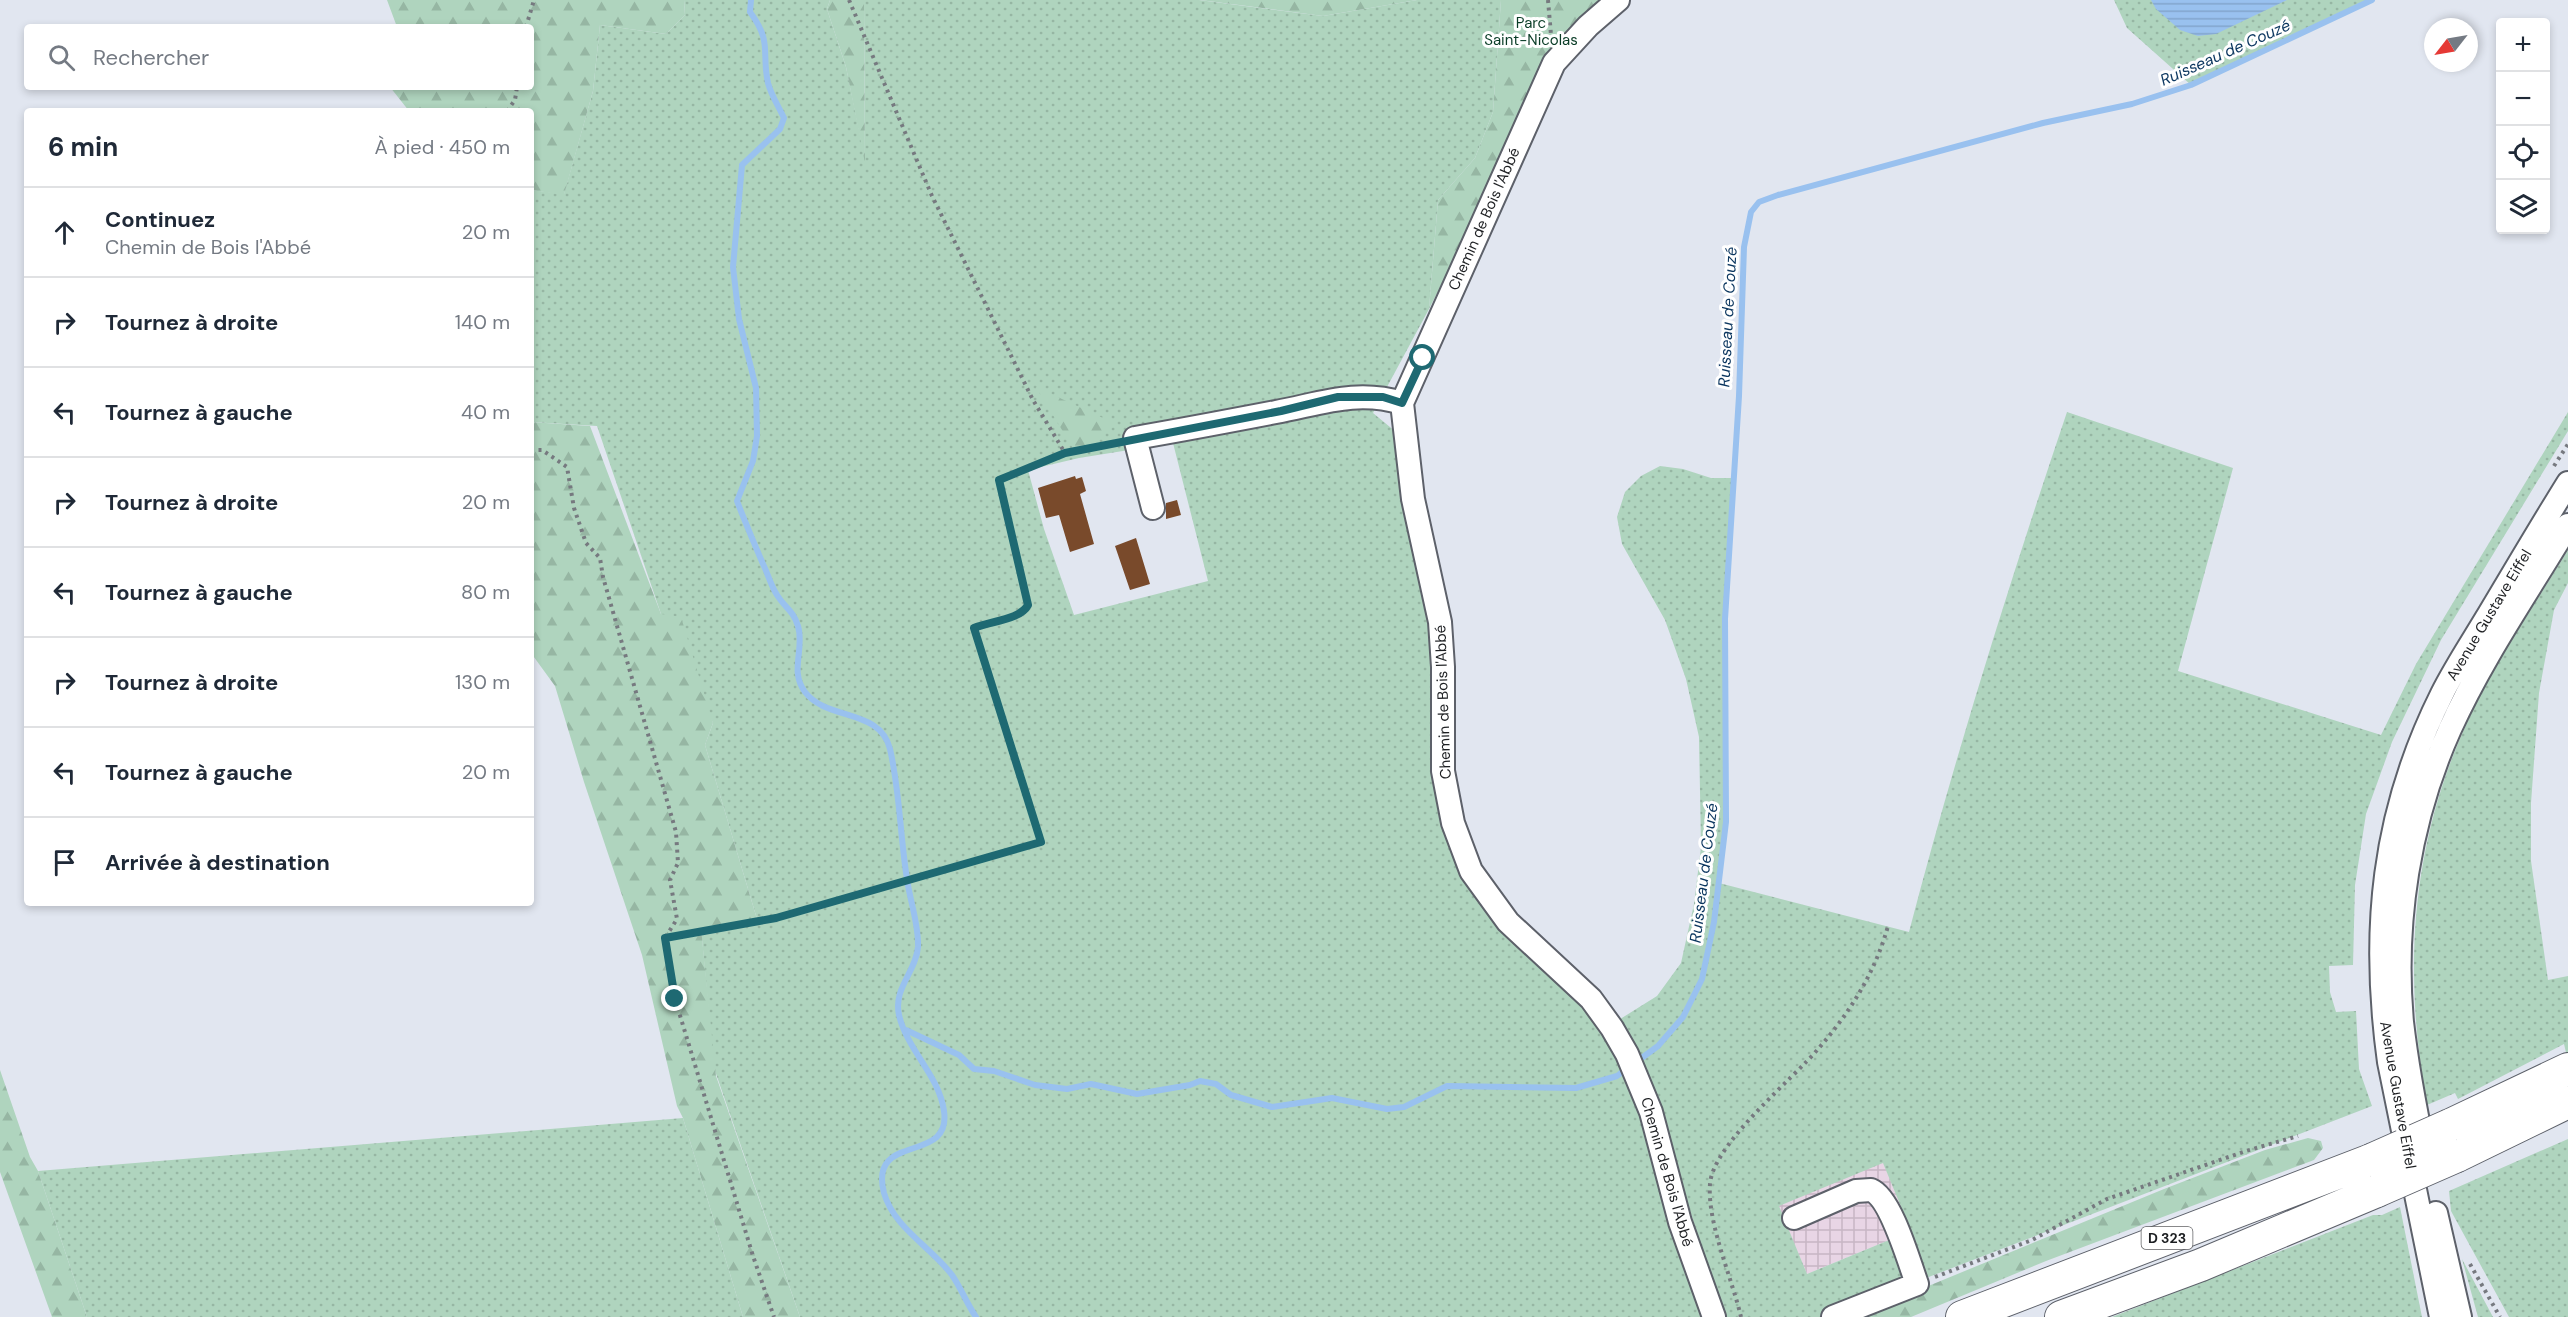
<!DOCTYPE html>
<html lang="fr">
<head>
<meta charset="utf-8">
<style>
	body { margin:0; font-family:"DM Sans",sans-serif; background:#f6f6f7; color:#1f2937 }
	.controls { position:absolute; right:18px; top:18px; display:grid; overflow:hidden; border-radius:6px; box-shadow:0 3px 9px #0003 }
	.controls button { width:54px; height:54px; display:grid; place-items:center; padding:0; border:0; border-bottom:2px solid #e0e1e3; background:#fff; color:#1f2937; font:30px sans-serif }
	.compass { position:absolute; left:2424px; top:18px; width:54px; height:54px; border-radius:50%; background:#fff; box-shadow:0 3px 9px #0003; rotate:239deg }
	.stop { position:absolute; width:18px; height:18px; margin:-14px; border:4px solid #1e6972; border-radius:50%; background:#fff }
	.stop.end { background:#1e6972; border-color:#fff; box-shadow:0 2px 6px #0008 }
	.list { margin:0; padding:0; list-style:none }
	h2 { display:flex; justify-content:space-between; align-items:center; height:78px; margin:0; padding:0 24px; font-size:26px }
	h2 small { font-size:20px; font-weight:400; color:#747a83 }
	.list li { display:grid; grid-template-columns:39px 1fr auto; gap:18px; align-items:center; box-sizing:border-box; height:90px; padding:0 24px; border-top:2px solid #e0e1e3 }
	.list b { display:block; font-size:22px; white-space:nowrap }
	.list p { margin:0; font-size:20px; white-space:nowrap; color:#747a83 }
	.list em { font-size:20px; font-style:normal; color:#747a83 }
	.icon { flex:none; width:33px; height:33px; fill:none; stroke:currentColor; stroke-width:2; stroke-linecap:round; stroke-linejoin:round }
	.map { position:relative; flex:none; width:2568px; height:1317px; overflow:hidden }
	.search { position:absolute; background:#fff; box-shadow:0 3px 9px #0003; left:24px; top:24px; width:510px; height:66px; display:flex; align-items:center; gap:15px; box-sizing:border-box; padding:0 21px; border-radius:6px; color:#747a83; font-size:22px }
	.panel { position:absolute; background:#fff; box-shadow:0 3px 9px #0003; left:24px; top:108px; width:510px; height:798px; border-radius:6px }
	.map>svg:first-child { display:block }
	.industrial { fill:url(#industrial-grid) }
	.grass { fill:url(#grass-dots); fill-rule:evenodd }
	.forest { fill:url(#forest-firs) }
	.water { fill:url(#water-rules) }
	.lines { fill:none; stroke-linecap:round; stroke-linejoin:round }
	.stream { stroke:#99c1ef; stroke-width:6 }
	.building { fill:#794a2b }
	.minor-casing { stroke:#5d616a; stroke-width:26 }
	.highway-casing { stroke:#5d616a; stroke-width:34 }
	.path { stroke:#76797f; stroke-width:4; stroke-dasharray:3 4.5; stroke-linecap:butt }
	.minor { stroke:#fff; stroke-width:22 }
	.highway { stroke:#fff; stroke-width:32 }
	.highway-bridge-casing { stroke:#5d616a; stroke-width:34; stroke-linecap:butt }
	.highway-bridge { stroke:#fff; stroke-width:32 }
	.route { stroke:#1e6972; stroke-width:8 }
	.labels { text-anchor:middle; stroke-width:6; stroke-linejoin:round; paint-order:stroke }
	.shield { fill:#fff; stroke:#616264; stroke-width:1.5 }
	.shield-label { font-size:14px; font-weight:bold; fill:#1d1f22 }
	.park-label { font-size:15px; fill:#093c26; stroke:#fff }
	.street-label { font-size:15px; fill:#1d1f22; stroke:#fff }
	.water-label { font-size:16px; font-style:italic; fill:#0b365f; stroke:#fff }
</style>
</head>
<body>
<div class="map">
<svg width="2568" height="1317" viewBox="0 0 2568 1317">
	<defs>
		<pattern id="industrial-grid" width="8" height="8" patternUnits="userSpaceOnUse" patternTransform="scale(1.5)"><rect width="8" height="8" fill="#e8d5e5"/><path d="M0 4h8M4 0v8" fill="none" stroke="#c7b6c4"/></pattern>
		<pattern id="grass-dots" width="8" height="8" patternUnits="userSpaceOnUse" patternTransform="scale(1.5)"><rect width="8" height="8" fill="#afd4be"/><path d="M2 2h.1M6 6h.1" fill="none" stroke="#96b6a3" stroke-width="1.8" stroke-linecap="round"/></pattern>
		<pattern id="forest-firs" width="22" height="20" patternUnits="userSpaceOnUse" patternTransform="scale(1.5)"><rect width="22" height="20" fill="#afd4be"/><path d="M5 1l3.5 6h-7zM16 11l3.5 6h-7z" fill="#96b6a3"/></pattern>
		<pattern id="water-rules" width="6" height="5" patternUnits="userSpaceOnUse" patternTransform="scale(1.5)"><rect width="6" height="5" fill="#99c1ef"/><path d="M0 2.5h6" fill="none" stroke="#83a5cd"/></pattern>
	</defs>
	<rect width="100%" height="100%" fill="#e1e6f0"/>
	<path class="industrial" d="M1883,1162L1911,1231L1807,1274L1778,1206Z"/>
	<path class="grass" d="M684,0H830L827,9L846,67L865,159L864,0H1199L1323,16L1417,0H1501L1493,112L1475,158L1438,200L1429,309L1373,413L1396,432L1434,638L1446,824L1581,999L1629,1077L1705,1317H800L714,1068L701,928L757,919L705,745L713,723L661,614L597,426L531,422V190L564,194L593,91L600,25L666,34L685,15ZM1173,443L1208,581L1074,615L1044,529L1028,470L1079,458Z
		M2114,0H2372L2191,85L2127,28Z
		M2067,412L2233,468L2178,671L2381,735L2416,664L2568,412V431L2441,640L2392,742L2366,814L2355,885L2353,965L2329,966L2330,992L2336,1012L2356,1011L2359,1069L2372,1106L1825,1317H1724L1651,1089L1617,1021L1657,996L1681,963L1694,904L1701,847L1699,737L1686,679L1665,620L1622,544L1617,517L1625,492L1641,476L1660,466L1683,469L1711,478H1734L1725,619L1726,822L1719,883L1909,932C1955,756 2009,584 2067,412ZM1883,1163L1911,1231L1807,1274L1779,1206Z
		M2568,550V583L2554,610L2539,693L2531,803V861L2548,980L2568,976V1061L2564,1044L2458,1099L2455,1093L2427,1105C2402,968 2411,837 2473,710C2500,655 2536,602 2568,550Z
		M683,1118L743,1317H87L38,1171Z
		M2568,1139V1317H2509L2451,1211L2449,1191Z
		M2400,1207L2422,1317H2112L2373,1215H2382Z
		M2462,1259L2493,1317H2478Z"/>
	<path class="forest" d="M387,0H684L685,15L666,34L600,25L593,91L564,195L531,190V111H409L390,87H531V27H397Z
		M830,0H864L865,163L846,67L827,9Z
		M1200,0H1417L1323,16Z
		M1501,0H1605L1493,182L1429,309L1438,200L1475,158L1493,112Z
		M1036,387L1116,424L1079,458Z
		M531,422L590,426L661,614L681,617L713,723L705,745L757,919L701,928L716,1076L800,1317H743L683,1118L677,1106L642,955L584,782L555,686L531,653Z
		M0,1070L30,1157L38,1171L87,1317H52L0,1172Z
		M2308,1138L2321,1141L2323,1148L2314,1160L2046,1261L1911,1317H1853L2164,1189L2265,1150Z"/>
	<path class="water" d="M2151,0H2287L2216,34L2198,36L2180,30L2156,9Z"/>
	<g class="lines">
		<path class="stream" d="M751,0L750,12C773,43 761,52 768,83C771,95 779,107 784,118L780,129L742,165L733,267L739,319L756,388L757,436L753,461L737,501C745,522 754,543 763,564C768,574 771,586 777,595C785,608 793,610 798,626C805,649 789,671 805,692C827,721 880,708 890,749C900,792 900,836 907,879C910,901 919,925 918,947C916,972 893,988 899,1015C907,1050 939,1075 944,1111C952,1165 868,1131 884,1193C894,1228 931,1247 952,1275C961,1288 967,1304 976,1317
			M906,1030L959,1055L974,1069L994,1071L1035,1085L1067,1089L1091,1084L1137,1094L1190,1085L1200,1081L1216,1084L1231,1095L1272,1107L1332,1098L1387,1109L1404,1107L1447,1086L1576,1088L1617,1076L1626,1069
			M1639,1060L1658,1046L1683,1017L1702,979L1714,922L1726,822L1725,619L1739,396L1744,247L1751,212L1759,202L1778,195L2043,123L2132,104L2191,85L2372,0"/>
	</g>
	<path class="building" d="M1075,476L1076,479L1082,477L1086,491L1080,494L1094,544L1070,552L1059,515L1046,518L1038,488Z
		M1177,500L1181,515L1166,519V503Z
		M1136,538L1150,584L1130,590L1115,546Z"/>
	<g class="lines">
		<g class="minor-casing">
			<path id="minor" d="M1618,0L1588,26L1554,63L1402,403L1413,499L1440,622L1443,667V771L1453,823L1471,871L1508,922L1591,999L1612,1028L1627,1054L1651,1112L1680,1222L1714,1317
				M1153,508L1135,438C1182,430 1229,421 1276,412C1320,404 1356,389 1402,403
				M2424,1151C2415,1108 2407,1065 2402,1022C2393,923 2409,820 2450,729C2482,658 2528,592 2568,525
				M2436,1213L2460,1317
				M1794,1218L1856,1191L1871,1190C1891,1198 1909,1262 1917,1284L1833,1317
				M2441,1317L2389,1062C2371,931 2382,814 2442,694C2455,668 2471,644 2486,619C2513,574 2540,528 2568,483"/>
		</g>
		<g class="highway-casing">
			<path id="highway" d="M2450,1125L2568,1069
				M2457,1156L2568,1102
				M1962,1317L2371,1160
				M2061,1317L2201,1265L2377,1191"/>
		</g>
		<path class="path" d="M849,0L932,196L1033,400L1065,453
			M1548,0L1551,35
			M526,27L534,0
			M507,111L515,100L517,87
			M531,450H542L567,467L574,508L586,543L600,558L603,577L676,832L678,863L670,880L677,919L665,938L675,999L753,1256L774,1317
			M2554,466L2568,444
			M665,938L776,918L1041,842L974,628C990,621 1020,620 1028,605L999,480L1065,453L1116,442
			M2470,1264L2500,1317
			M1935,1277L2032,1240L2107,1199L2246,1151L2298,1136
			M1741,1317C1732,1278 1707,1223 1710,1184C1713,1144 1792,1080 1819,1048C1850,1012 1875,973 1888,926"/>
		<use href="#minor" class="minor"/>
		<use href="#highway" class="highway"/>
		<g class="highway-bridge-casing">
			<path id="highway-bridge" d="M2371,1160L2450,1125
				M2377,1191L2457,1156"/>
		</g>
		<use href="#highway-bridge" class="highway-bridge"/>
	</g>
	<g class="lines">
		<path class="route" d="M675,999L665,938L776,918L1041,842L974,628C990,621 1020,620 1028,605L999,480L1065,453L1281,411L1338,397H1383L1402,403L1423,358"/>
	</g>
	<g class="labels">
		<rect class="shield" x="2141.5" y="1227" width="51" height="22" rx="4.5"/>
		<g class="shield-label">
			<text x="2167" y="1243">D 323</text>
		</g>
		<g class="park-label">
			<text x="1531" y="28">Parc<tspan x="1531" dy="17">Saint-Nicolas</tspan></text>
		</g>
		<g class="street-label">
			<text transform="translate(1484 219) rotate(-66)" y="5">Chemin de Bois l'Abbé</text>
			<text transform="translate(2489 615) rotate(-59)" y="5">Avenue Gustave Eiffel</text>
			<text transform="translate(1443 702) rotate(-92)" y="5">Chemin de Bois l'Abbé</text>
			<text transform="translate(2398 1095) rotate(80)" y="5">Avenue Gustave Eiffel</text>
			<text transform="translate(1667 1172) rotate(74)" y="5">Chemin de Bois l'Abbé</text>
		</g>
		<g class="water-label">
			<text transform="translate(2225 52) rotate(-24)" y="6">Ruisseau de Couzé</text>
			<text transform="translate(1727 317) rotate(-87)" y="6">Ruisseau de Couzé</text>
			<text transform="translate(1703 873) rotate(-83)" y="6">Ruisseau de Couzé</text>
		</g>
	</g>
</svg>
<div class="controls">
<button>+</button>
<button>−</button>
<button><svg class="icon" aria-label="locate" viewBox="0 0 24 24"><circle cx="12" cy="12" r="6"/><path d="M12 2v4M12 18v4M2 12h4M18 12h4"/></svg></button>
<button><svg class="icon" aria-label="layers" viewBox="0 0 24 24"><path d="M12 4l9 5-9 5-9-5zM3 14l9 5 9-5"/></svg></button>
</div>
<svg class="compass" viewBox="-18 -18 36 36"><path d="M0-13l5 13h-10z" fill="#e53935"/><path d="M0 13l5-13h-10z" fill="#747a83"/></svg>
<div class="stop" style="left:1423px;top:358px"></div>
<div class="stop end" style="left:675px;top:999px"></div>
<div class="search"><svg class="icon" aria-label="search" viewBox="0 0 24 24"><circle cx="10" cy="10" r="6"/><path d="M15 15l6 6"/></svg>Rechercher</div>
<section class="panel">
<h2>6 min<small>À pied · 450 m</small></h2>
<ul class="list">
<li><svg class="icon" aria-label="ahead" viewBox="0 0 24 24"><path d="M12 20V5M6 11l6-6 6 6"/></svg><div><b>Continuez</b><p>Chemin de Bois l'Abbé</p></div><em>20 m</em></li>
<li><svg class="icon" aria-label="right" viewBox="0 0 24 24"><path d="M7 20v-9h11M14 6l5 5-5 5"/></svg><div><b>Tournez à droite</b></div><em>140 m</em></li>
<li><svg class="icon" aria-label="left" viewBox="0 0 24 24"><path d="M17 20v-9H6M10 6l-5 5 5 5"/></svg><div><b>Tournez à gauche</b></div><em>40 m</em></li>
<li><svg class="icon" aria-label="right" viewBox="0 0 24 24"><path d="M7 20v-9h11M14 6l5 5-5 5"/></svg><div><b>Tournez à droite</b></div><em>20 m</em></li>
<li><svg class="icon" aria-label="left" viewBox="0 0 24 24"><path d="M17 20v-9H6M10 6l-5 5 5 5"/></svg><div><b>Tournez à gauche</b></div><em>80 m</em></li>
<li><svg class="icon" aria-label="right" viewBox="0 0 24 24"><path d="M7 20v-9h11M14 6l5 5-5 5"/></svg><div><b>Tournez à droite</b></div><em>130 m</em></li>
<li><svg class="icon" aria-label="left" viewBox="0 0 24 24"><path d="M17 20v-9H6M10 6l-5 5 5 5"/></svg><div><b>Tournez à gauche</b></div><em>20 m</em></li>
<li><svg class="icon" aria-label="arrive" viewBox="0 0 24 24"><path d="M6 21V4h12l-3 4 3 4H6"/></svg><div><b>Arrivée à destination</b></div></li>
</ul>
</section>
</div>
</body>
</html>
